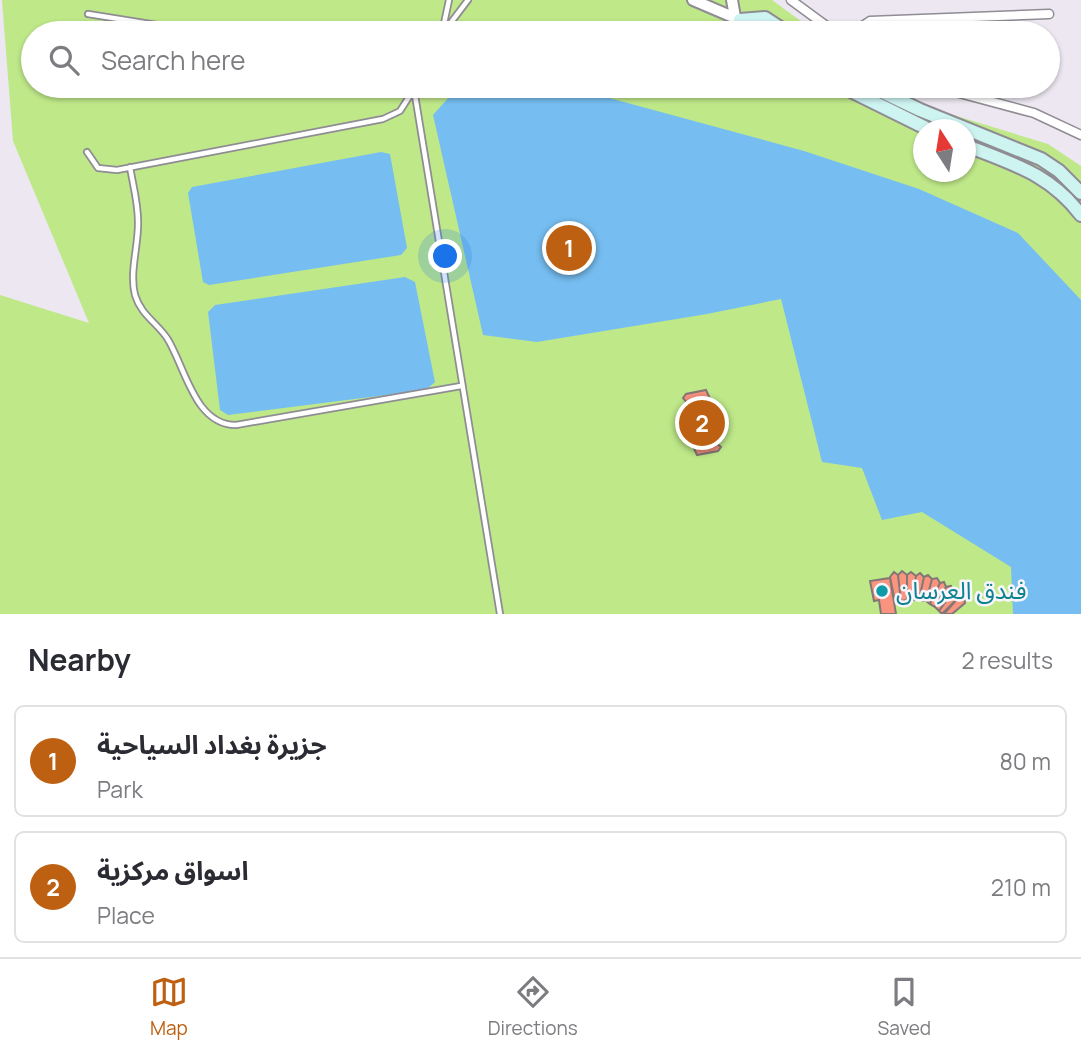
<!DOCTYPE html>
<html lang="en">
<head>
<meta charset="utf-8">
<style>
	body { margin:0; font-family:Manrope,"Noto Sans Arabic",sans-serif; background:#f2f2f3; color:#2b2b33 }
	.compass { position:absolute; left:913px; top:119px; width:63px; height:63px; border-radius:50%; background:#fff; box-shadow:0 2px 5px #0004; rotate:348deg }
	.you { position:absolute; left:446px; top:257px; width:24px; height:24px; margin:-18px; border:5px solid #fff; border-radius:50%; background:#1a73e8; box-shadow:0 0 0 10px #1a73e833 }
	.badge { display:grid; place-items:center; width:46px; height:46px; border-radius:50%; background:#be6012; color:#fff; font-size:23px; font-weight:700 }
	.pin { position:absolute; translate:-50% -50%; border:4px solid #fff; box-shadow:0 2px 7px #0006 }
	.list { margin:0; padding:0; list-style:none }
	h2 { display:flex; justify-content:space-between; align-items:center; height:91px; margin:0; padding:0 28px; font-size:30px }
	h2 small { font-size:23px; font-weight:400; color:#7c7c81 }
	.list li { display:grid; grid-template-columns:46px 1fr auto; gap:21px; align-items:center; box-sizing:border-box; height:112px; margin:0 14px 14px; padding:0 14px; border:2px solid #e1e1e2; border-radius:10px }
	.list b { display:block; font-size:26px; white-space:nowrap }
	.list p { margin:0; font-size:23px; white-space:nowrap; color:#7c7c81 }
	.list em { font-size:23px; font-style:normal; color:#7c7c81 }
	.icon { flex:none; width:38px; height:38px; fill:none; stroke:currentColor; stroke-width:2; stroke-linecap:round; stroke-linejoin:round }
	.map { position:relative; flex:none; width:1081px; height:614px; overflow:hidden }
	.search { position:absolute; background:#fff; box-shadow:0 2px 5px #0004; left:21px; right:21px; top:21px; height:77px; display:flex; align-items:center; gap:18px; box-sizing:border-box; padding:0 24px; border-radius:38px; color:#7c7c81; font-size:26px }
	.sheet { height:343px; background:#fff }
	nav { display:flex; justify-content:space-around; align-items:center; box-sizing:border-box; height:98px; border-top:2px solid #e1e1e2; background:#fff; font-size:19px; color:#7c7c81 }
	nav a { display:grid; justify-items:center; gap:4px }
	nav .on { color:#be6012 }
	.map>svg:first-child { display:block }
	.green { fill:#bfe889; fill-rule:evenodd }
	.water { fill:#76bef1 }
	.building { fill:#fb947f; stroke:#817775; stroke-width:2 }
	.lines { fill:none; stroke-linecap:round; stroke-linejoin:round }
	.service-casing { stroke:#908c94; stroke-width:8 }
	.minor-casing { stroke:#908c94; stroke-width:11 }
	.tertiary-casing { stroke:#908c94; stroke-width:14 }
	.secondary-casing { stroke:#908c94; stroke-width:16 }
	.service { stroke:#fff; stroke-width:4.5 }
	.minor { stroke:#fff; stroke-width:8 }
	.tertiary { stroke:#fff; stroke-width:10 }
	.secondary { stroke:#cdf4f1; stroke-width:12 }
	.culture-dot { fill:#0f9aa8; stroke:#f9f5fd; stroke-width:2.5 }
	.labels { text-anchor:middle; stroke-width:5; stroke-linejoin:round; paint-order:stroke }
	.culture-label { font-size:24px; fill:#0d838f; stroke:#f9f5fd; text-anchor:start }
</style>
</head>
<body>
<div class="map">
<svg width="1081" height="614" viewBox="0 0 1081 614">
	<rect width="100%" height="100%" fill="#ece7f0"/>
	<path class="green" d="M2,0H772L817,33H33V86H889L911,102L1048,144L1081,166V614H0V295L89,323L13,141ZM923,130H965V172H923Z"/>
	<path class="water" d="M459,86H565L804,151L919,189L1018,233L1081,300V614H1013L1011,567L922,512L882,520L862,468L822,462L781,299L707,314L537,342L483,335L433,115Z
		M381,152L390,154L407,248L401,255L209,285L203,282L188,193L192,187Z
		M405,277L415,282L435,382L426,390L228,415L220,410L208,312L215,305Z"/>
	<path class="building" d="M706,390L712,403L711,417L716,421L713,425L717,429L715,434L719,438L716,443L721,447L718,451L697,455L691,442L693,437L689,433L692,428L688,424L690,420L686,416L689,411L685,407L687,403L683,398L686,394Z
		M902,571L907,575V600L901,601L898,575Z
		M894,572L898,575L901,601L895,602L890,577Z
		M911,572L916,576L913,600H907V575Z
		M920,573L924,577L919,600H913L916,576Z
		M928,575L932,579L926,601L919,600L924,577Z
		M890,578L896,614H881L879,600L874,601L870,581Z
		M937,578L940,583L930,604L926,601L932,579Z
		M944,582L946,587L935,607L930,604L940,583Z
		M951,586L953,591L939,611L935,607L946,587Z
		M953,591H958L959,597L942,614L939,611Z
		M959,597H964L965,603L952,614H944Z"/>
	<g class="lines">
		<g class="service-casing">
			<path id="service" d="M88,14L207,33
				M442,33L449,0
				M443,33L468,0
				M414,89L500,614
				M87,152L98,168L117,170L383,119L400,111L416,86
				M130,167C133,185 138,203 138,221C139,244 129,272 135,295C141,315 156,322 167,338C185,366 194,425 236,425L461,386"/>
		</g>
		<g class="minor-casing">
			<path id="minor" d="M791,0L836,33
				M852,33L870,21L1049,14
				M933,86L1034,113L1081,135"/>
		</g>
		<g class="tertiary-casing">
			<path id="tertiary" d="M693,0L740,20
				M732,0L735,17"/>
		</g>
		<g class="secondary-casing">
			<path id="secondary" d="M740,20L765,18L788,33
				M740,20L760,33
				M841,86L930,130
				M870,86L920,110L1041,159L1059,171L1081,193
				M965,145C1012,164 1049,173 1081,215"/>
		</g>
		<use href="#service" class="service"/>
		<use href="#minor" class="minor"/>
		<use href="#tertiary" class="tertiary"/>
		<use href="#secondary" class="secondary"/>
	</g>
	<circle class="culture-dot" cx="882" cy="591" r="7"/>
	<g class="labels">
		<g class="culture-label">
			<text x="896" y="599">فندق العرسان</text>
		</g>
	</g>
</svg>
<svg class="compass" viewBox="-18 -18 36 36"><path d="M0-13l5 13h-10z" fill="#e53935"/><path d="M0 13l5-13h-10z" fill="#7c7c81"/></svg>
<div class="you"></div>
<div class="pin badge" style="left:569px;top:248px">1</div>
<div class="pin badge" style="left:702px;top:423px">2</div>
<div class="search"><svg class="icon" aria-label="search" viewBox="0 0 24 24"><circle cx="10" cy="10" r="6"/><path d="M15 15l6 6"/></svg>Search here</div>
</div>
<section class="sheet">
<h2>Nearby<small>2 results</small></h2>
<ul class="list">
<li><span class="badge">1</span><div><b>جزيرة بغداد السياحية</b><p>Park</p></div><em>80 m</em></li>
<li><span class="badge">2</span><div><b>اسواق مركزية</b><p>Place</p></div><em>210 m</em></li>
</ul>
</section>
<nav>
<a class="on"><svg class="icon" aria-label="map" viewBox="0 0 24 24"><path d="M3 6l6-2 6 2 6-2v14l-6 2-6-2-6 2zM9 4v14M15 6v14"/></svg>Map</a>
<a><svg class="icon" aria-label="directions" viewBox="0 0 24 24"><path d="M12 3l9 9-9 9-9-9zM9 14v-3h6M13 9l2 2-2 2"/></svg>Directions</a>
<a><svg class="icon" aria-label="saved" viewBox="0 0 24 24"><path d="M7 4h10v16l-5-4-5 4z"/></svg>Saved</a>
</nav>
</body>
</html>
